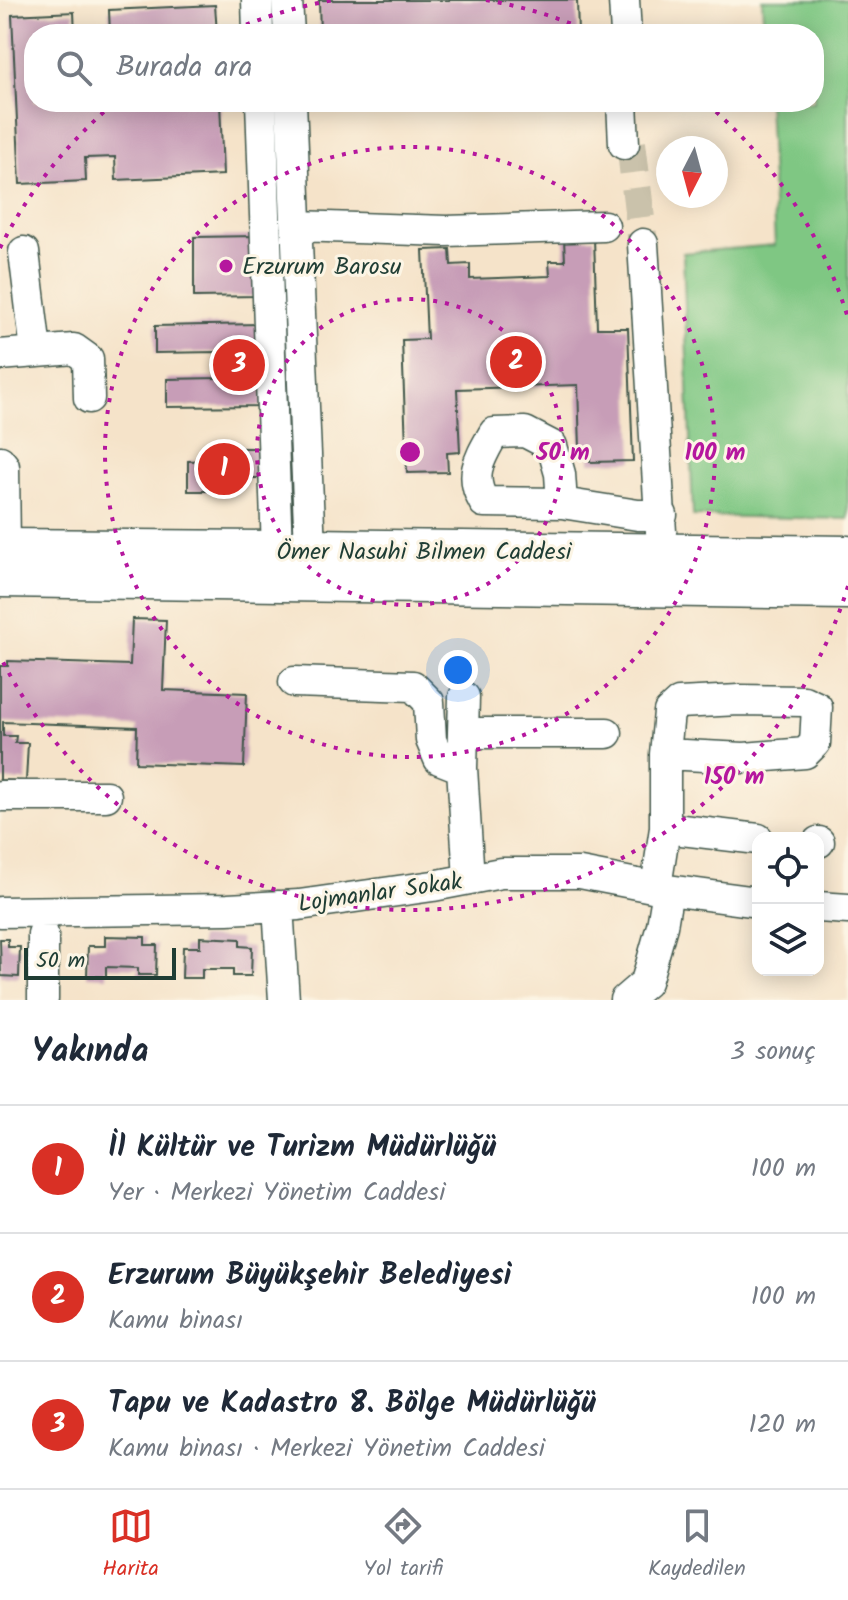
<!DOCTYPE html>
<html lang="tr">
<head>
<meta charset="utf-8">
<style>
	body { margin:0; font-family:Kalam,sans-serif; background:#f6f6f7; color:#1f2937 }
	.controls { position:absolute; right:24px; bottom:24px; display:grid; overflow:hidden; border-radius:16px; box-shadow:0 4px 20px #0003 }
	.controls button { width:72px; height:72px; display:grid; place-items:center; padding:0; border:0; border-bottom:2px solid #e0e1e3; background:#fff; color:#1f2937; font:40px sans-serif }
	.compass { position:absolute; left:656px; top:136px; width:72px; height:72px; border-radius:50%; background:#fff; box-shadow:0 4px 20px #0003; rotate:186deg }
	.scale { position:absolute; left:24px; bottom:20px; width:152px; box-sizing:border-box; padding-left:8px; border:4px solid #1f3d34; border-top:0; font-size:22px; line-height:28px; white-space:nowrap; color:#1f3d34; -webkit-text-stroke:6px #fcf5e5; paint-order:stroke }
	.you { position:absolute; left:458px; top:670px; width:28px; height:28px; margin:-20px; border:6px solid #fff; border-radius:50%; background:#1a73e8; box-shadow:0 0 0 12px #1a73e833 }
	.badge { display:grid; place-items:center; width:52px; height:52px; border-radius:50%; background:#d93025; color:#fff; font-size:26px; font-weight:700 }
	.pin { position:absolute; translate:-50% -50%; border:4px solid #fff; box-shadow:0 2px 8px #0006 }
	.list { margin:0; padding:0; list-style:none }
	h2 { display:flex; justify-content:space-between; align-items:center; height:104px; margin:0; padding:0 32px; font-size:34px }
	h2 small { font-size:26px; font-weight:400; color:#747a83 }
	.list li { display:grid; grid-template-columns:52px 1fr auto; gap:24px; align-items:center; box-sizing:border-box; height:128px; padding:0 32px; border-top:2px solid #e0e1e3 }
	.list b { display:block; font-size:30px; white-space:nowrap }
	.list p { margin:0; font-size:26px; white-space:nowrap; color:#747a83 }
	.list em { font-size:26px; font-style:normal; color:#747a83 }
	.icon { flex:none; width:44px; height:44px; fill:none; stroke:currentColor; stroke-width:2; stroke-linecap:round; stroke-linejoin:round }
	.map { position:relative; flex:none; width:848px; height:1000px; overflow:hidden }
	.search { position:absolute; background:#fff; box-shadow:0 4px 20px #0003; left:24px; right:24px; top:24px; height:88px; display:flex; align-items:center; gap:20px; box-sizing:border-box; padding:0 28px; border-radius:32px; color:#747a83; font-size:30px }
	.sheet { height:488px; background:#fff }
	nav { display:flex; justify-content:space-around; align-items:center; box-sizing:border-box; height:112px; border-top:2px solid #e0e1e3; background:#fff; font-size:22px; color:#747a83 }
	nav a { display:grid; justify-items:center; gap:4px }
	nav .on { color:#d93025 }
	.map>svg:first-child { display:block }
	.green { fill:#7fc783; stroke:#4f825c; stroke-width:2 }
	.building { fill:#c79db7 }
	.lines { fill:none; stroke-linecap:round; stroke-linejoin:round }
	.minor-tunnel { stroke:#cac2ab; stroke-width:30; stroke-dasharray:30 15; stroke-linecap:butt }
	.minor-casing { stroke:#3f564a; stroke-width:33 }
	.major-casing { stroke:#3f564a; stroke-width:41 }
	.minor { stroke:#fff; stroke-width:30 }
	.major { stroke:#fff; stroke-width:38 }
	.ring { fill:none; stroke:#b5179e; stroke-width:4; stroke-dasharray:4 8 }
	.poi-dot { fill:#b5179e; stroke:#fcf5e5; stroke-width:3 }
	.labels { text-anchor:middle; stroke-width:6; stroke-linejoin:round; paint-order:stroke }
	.poi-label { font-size:24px; fill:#1f3d34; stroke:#fcf5e5; text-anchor:start }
	.street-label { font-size:24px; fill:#1f3d34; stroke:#fcf5e5 }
	.centre { fill:#b5179e; stroke:#fcf5e5; stroke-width:4 }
	.ring-label { font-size:24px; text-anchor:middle; font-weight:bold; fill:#b5179e; stroke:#fcf5e5; stroke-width:6; stroke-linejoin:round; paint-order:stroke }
</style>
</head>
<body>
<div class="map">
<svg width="848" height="1000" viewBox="0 0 848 1000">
	<rect width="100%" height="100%" fill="#fcf5e5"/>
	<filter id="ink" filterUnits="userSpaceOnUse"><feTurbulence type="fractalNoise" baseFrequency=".0125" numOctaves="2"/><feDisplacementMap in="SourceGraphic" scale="16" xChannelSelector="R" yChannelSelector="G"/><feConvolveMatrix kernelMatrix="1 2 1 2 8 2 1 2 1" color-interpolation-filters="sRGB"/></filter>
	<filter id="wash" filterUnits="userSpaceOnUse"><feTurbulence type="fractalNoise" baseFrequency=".006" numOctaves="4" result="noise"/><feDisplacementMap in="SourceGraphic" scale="32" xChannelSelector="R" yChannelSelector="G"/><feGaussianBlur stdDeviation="1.8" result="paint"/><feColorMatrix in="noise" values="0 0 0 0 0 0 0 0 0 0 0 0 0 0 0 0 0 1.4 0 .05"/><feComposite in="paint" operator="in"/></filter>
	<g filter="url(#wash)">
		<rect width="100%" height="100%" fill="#f5e3c9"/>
		<path class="green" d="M762,0H848V519L693,516L683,253L775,245L768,102H814V34H764Z"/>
		<g id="blocks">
			<path class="building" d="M319,0H577L578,34H320Z
				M215,5L217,34H110L109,10Z
				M74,12L75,34H34V102H220L223,175L116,180L115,157L85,158L86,181L20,184L12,15Z
				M257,236L258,296L194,297V237Z
				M594,238L597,328H628L633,461L590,462V449H580L578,385L457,389L460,452L447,453L448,472L407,473L402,340L427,339L423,250L450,249L451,265L470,264V279L550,276L549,261H565L564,239Z
				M260,324L262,406L167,407V379L218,378L217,352L155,353V326Z
				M219,448H259L260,478H215L216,491H188V461L219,460Z
				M132,619L166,620L163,690L247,693L244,767L136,763L137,727L3,722V736H16L15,743H28L26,781L0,780V666H8V661L130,665Z
				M105,936L145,937V945H157L156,975H138V968L106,967V977L87,976L88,946H105Z
				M200,937L240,939V946L252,947L251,976H233V969H202V978H182L183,947H200Z
				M0,939H8V947H20L19,977L1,976Z"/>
		</g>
	</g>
	<g filter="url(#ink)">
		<use href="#blocks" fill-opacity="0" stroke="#3f564a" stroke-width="2"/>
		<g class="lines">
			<path class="minor-tunnel" d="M631,143L643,244"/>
			<g class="minor-casing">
				<path id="minor" d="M257,0L258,34
					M287,0L289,34
					M624,0L626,34
					M261,102L277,550
					M291,102L310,548
					M622,102L624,144
					M297,226L446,231L604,226
					M643,244L661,532
					M24,252L36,351
					M0,355L74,349L88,359L89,398
					M0,461L4,466L5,548
					M562,503L560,474L552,446L525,432L494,433C480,458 468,475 484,502L562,503L638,515H662
					M294,682L413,686L429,702L431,740L439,759L462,768
					M464,697L462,768L469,879
					M464,733H607
					M0,796H106
					M665,828L758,839
					M818,842H819
					M656,887L665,828V754L669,712L679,703L739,700L804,701L817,707L815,743L805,753L744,758L665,754
					M278,906L284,1000
					M818,907L848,909
					M0,912L228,909L299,905L433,886L501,873H580L668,890L758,902
					M43,934V1000
					M625,1000L646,982L662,926L668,890"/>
			</g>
			<g class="major-casing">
				<path id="major" d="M0,548L277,550L310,548L848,555
					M0,578L848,590"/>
			</g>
			<use href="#minor" class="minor"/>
			<use href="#major" class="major"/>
		</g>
	</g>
	<g class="ring">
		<circle cx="410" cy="452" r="153"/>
		<circle cx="410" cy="452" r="305"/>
		<path d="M848 586A458 458 0 0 1 0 656M0 248A458 458 0 0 1 113 104M224 34A458 458 0 0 1 334 0M486 0A458 458 0 0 1 596 34M707 104A458 458 0 0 1 848 318"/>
	</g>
	<circle class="poi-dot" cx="226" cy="266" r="8"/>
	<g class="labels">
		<g class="poi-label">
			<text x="242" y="274">Erzurum Barosu</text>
		</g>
		<g class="street-label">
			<text x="424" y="559">Ömer Nasuhi Bilmen Caddesi</text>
			<text transform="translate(380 892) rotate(-8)" y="8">Lojmanlar Sokak</text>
		</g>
	</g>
	<circle cx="410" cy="452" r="12" class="centre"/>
	<g class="ring-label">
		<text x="563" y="460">50 m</text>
		<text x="715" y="460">100 m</text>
		<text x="734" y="784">150 m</text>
	</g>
</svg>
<div class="controls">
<button><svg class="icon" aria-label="locate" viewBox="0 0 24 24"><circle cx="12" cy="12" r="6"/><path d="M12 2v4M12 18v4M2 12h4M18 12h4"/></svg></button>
<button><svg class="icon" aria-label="layers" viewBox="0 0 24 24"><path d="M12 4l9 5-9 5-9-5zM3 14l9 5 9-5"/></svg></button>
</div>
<svg class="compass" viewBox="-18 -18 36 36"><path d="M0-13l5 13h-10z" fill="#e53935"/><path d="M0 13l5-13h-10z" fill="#747a83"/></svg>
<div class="scale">50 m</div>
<div class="you"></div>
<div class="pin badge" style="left:224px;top:469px">1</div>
<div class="pin badge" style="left:516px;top:362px">2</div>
<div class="pin badge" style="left:239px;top:365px">3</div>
<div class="search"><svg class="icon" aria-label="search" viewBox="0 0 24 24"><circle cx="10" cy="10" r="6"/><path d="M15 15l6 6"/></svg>Burada ara</div>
</div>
<section class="sheet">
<h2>Yakında<small>3 sonuç</small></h2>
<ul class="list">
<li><span class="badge">1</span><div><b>İl Kültür ve Turizm Müdürlüğü</b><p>Yer · Merkezi Yönetim Caddesi</p></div><em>100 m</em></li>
<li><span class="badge">2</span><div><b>Erzurum Büyükşehir Belediyesi</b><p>Kamu binası</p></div><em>100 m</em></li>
<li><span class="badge">3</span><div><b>Tapu ve Kadastro 8. Bölge Müdürlüğü</b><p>Kamu binası · Merkezi Yönetim Caddesi</p></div><em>120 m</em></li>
</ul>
</section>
<nav>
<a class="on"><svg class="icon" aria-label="map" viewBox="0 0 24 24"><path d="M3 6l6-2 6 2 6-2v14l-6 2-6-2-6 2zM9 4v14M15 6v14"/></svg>Harita</a>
<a><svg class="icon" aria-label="directions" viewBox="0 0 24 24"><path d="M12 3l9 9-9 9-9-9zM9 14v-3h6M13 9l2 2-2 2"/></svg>Yol tarifi</a>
<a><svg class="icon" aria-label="saved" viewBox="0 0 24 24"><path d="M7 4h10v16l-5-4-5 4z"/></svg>Kaydedilen</a>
</nav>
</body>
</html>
